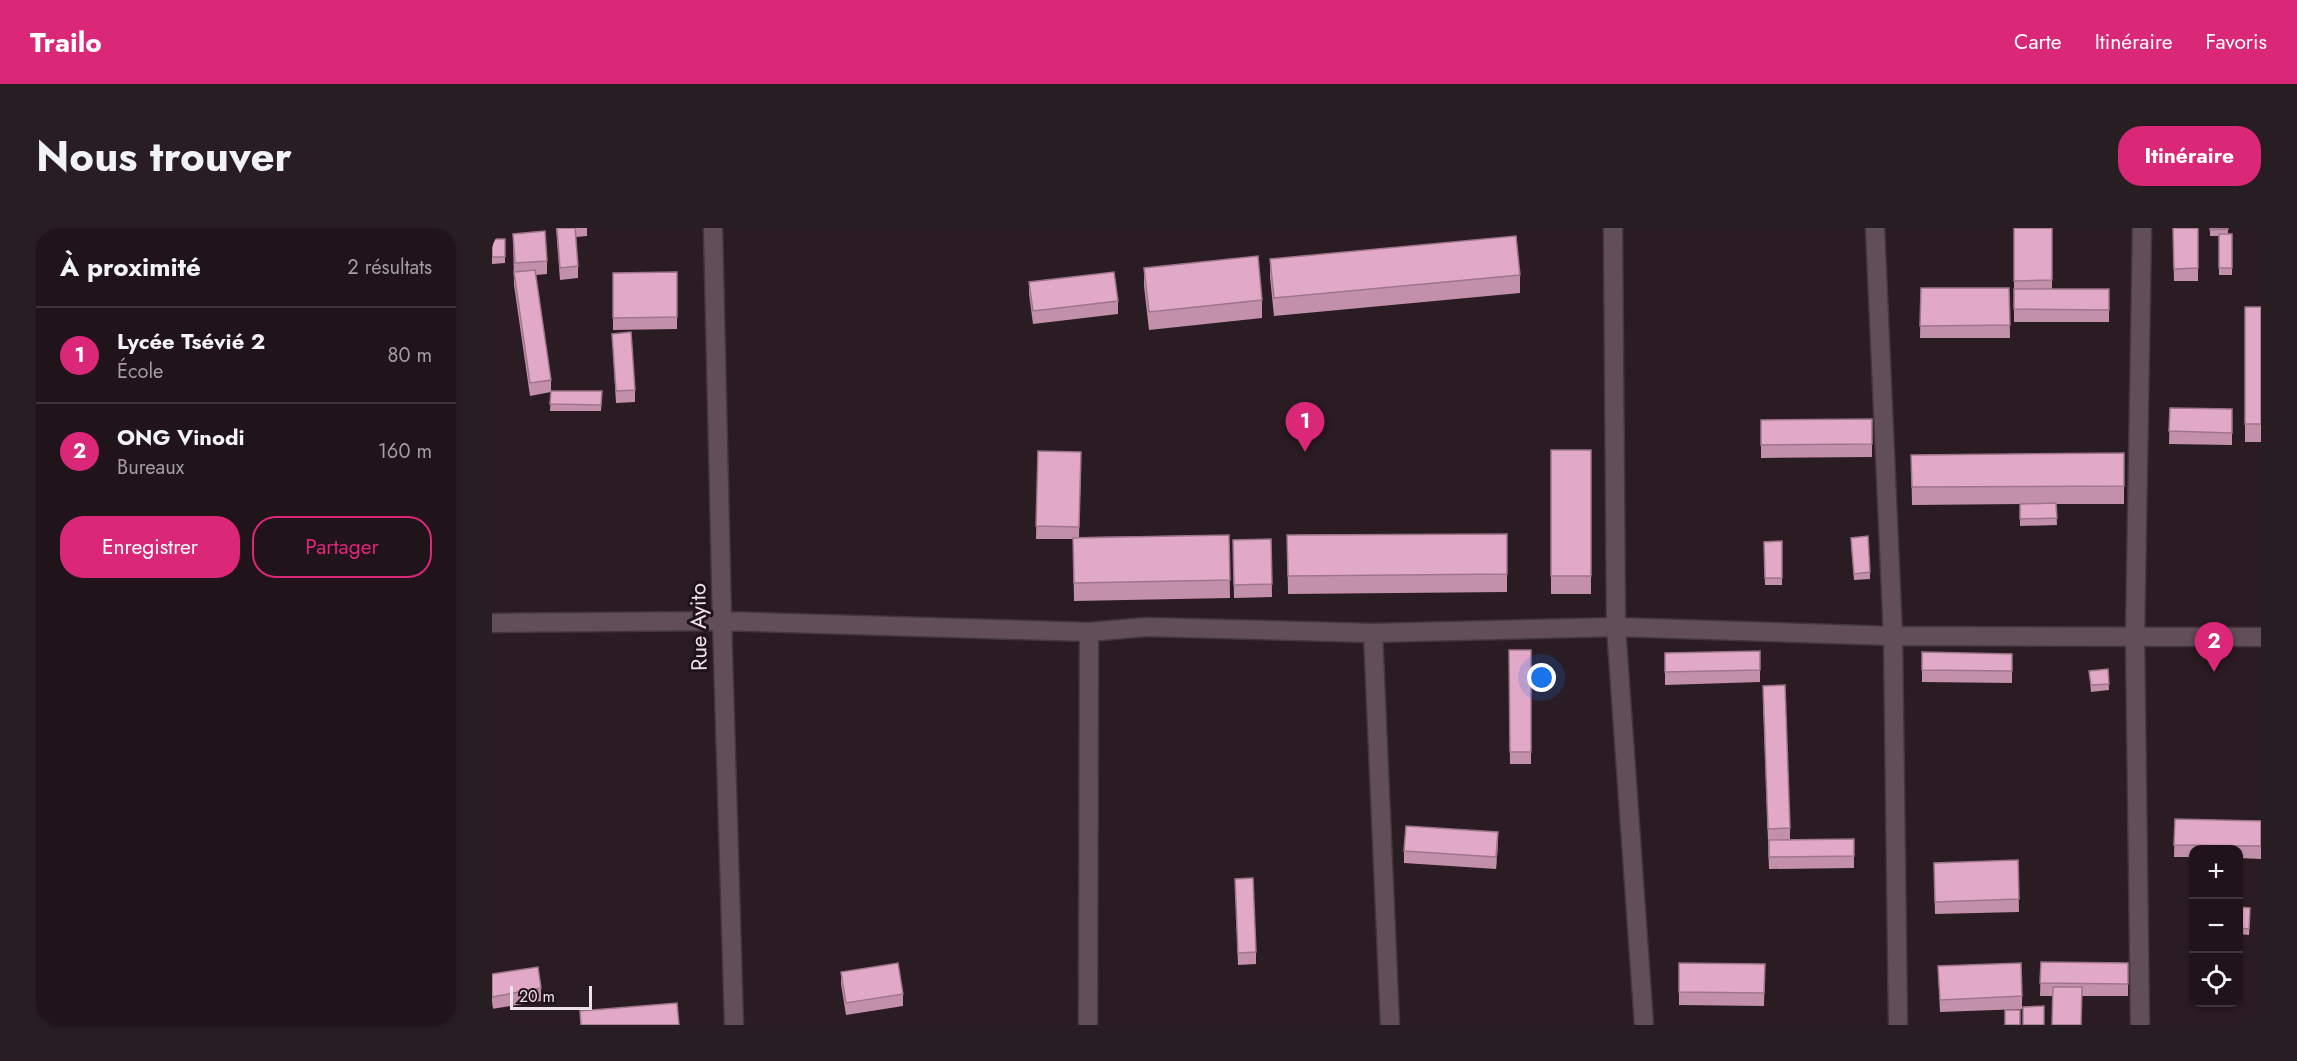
<!DOCTYPE html>
<html lang="fr">
<head>
<meta charset="utf-8">
<style>
	body { margin:0; font-family:Jost,sans-serif; background:#281d23; color:#f1f3f6 }
	.controls { position:absolute; right:18px; bottom:18px; display:grid; overflow:hidden; border-radius:12px; box-shadow:0 2px 4px #0004 }
	.controls button { width:54px; height:54px; display:grid; place-items:center; padding:0; border:0; border-bottom:2px solid #3d3339; background:#20141a; color:#f1f3f6; font:30px sans-serif }
	.scale { position:absolute; left:18px; bottom:15px; width:82px; box-sizing:border-box; padding-left:6px; border:3px solid #ede2e7; border-top:0; font-size:16px; line-height:21px; white-space:nowrap; color:#ede2e7; -webkit-text-stroke:4px #21111a; paint-order:stroke }
	.you { position:absolute; left:1050px; top:450px; width:21px; height:21px; margin:-15px; border:4px solid #fff; border-radius:50%; background:#1a73e8; box-shadow:0 0 0 9px #1a73e833 }
	.badge { display:grid; place-items:center; width:39px; height:39px; border-radius:50%; background:#db2777; color:#fff; font-size:20px; font-weight:700 }
	.pin { position:absolute; translate:-50% -50px; filter:drop-shadow(0 2px 3px #0008) }
	.pin::after { content:''; position:absolute; top:32px; width:21px; height:18px; background:inherit; clip-path:polygon(0 0,100% 0,50% 100%) }
	.list { margin:0; padding:0; list-style:none }
	h2 { display:flex; justify-content:space-between; align-items:center; height:78px; margin:0; padding:0 24px; font-size:26px }
	h2 small { font-size:20px; font-weight:400; color:#a29ea2 }
	.list li { display:grid; grid-template-columns:39px 1fr auto; gap:18px; align-items:center; box-sizing:border-box; height:96px; padding:0 24px; border-top:2px solid #3d3339 }
	.list b { display:block; font-size:22px; white-space:nowrap }
	.list p { margin:0; font-size:20px; white-space:nowrap; color:#a29ea2 }
	.list em { font-size:20px; font-style:normal; color:#a29ea2 }
	.actions { display:flex; gap:12px; padding:18px 24px }
	.actions a { flex:1; padding:14px 0; border:2px solid #db2777; border-radius:24px; text-align:center; font-size:21px; color:#db2777 }
	.actions .main { background:#db2777; color:#fff }
	.icon { flex:none; width:33px; height:33px; fill:none; stroke:currentColor; stroke-width:2; stroke-linecap:round; stroke-linejoin:round }
	.map { position:relative; flex:none; width:1769px; height:797px; overflow:hidden; border-radius:24px }
	header { display:flex; align-items:center; gap:36px; box-sizing:border-box; height:84px; padding:0 30px; background:#db2777; color:#fff }
	header strong { font-size:28px }
	nav { display:flex; gap:33px; margin-inline-start:auto; font-size:21px }
	.intro { display:flex; align-items:center; justify-content:space-between; box-sizing:border-box; height:144px; padding:0 36px }
	h1 { margin:0; font-size:42px }
	.button { padding:15px 27px; border-radius:24px; background:#db2777; color:#fff; font-size:21px; font-weight:700 }
	main { display:flex; gap:36px; padding:0 36px }
	aside { flex:1; background:#20141a; border-radius:24px; box-shadow:0 2px 4px #0004 }
	.map>svg:first-child { display:block }
	.lines { fill:none; stroke-linecap:round; stroke-linejoin:round }
	.minor-casing { stroke:#43363d; stroke-width:21 }
	.minor { stroke:#614e58; stroke-width:18 }
	.wall { fill:#c290ab }
	.shaded-wall { fill:#9e768b }
	.building { fill:#e2a8c7; stroke:#9e768b; stroke-width:1.5 }
	.labels { text-anchor:middle; stroke-width:6; stroke-linejoin:round; paint-order:stroke }
	.street-label { font-size:22px; fill:#ede2e7; stroke:#21111a }
</style>
</head>
<body>
<header>
<strong>Trailo</strong>
<nav><a>Carte</a><a>Itinéraire</a><a>Favoris</a></nav>
</header>
<div class="intro"><h1>Nous trouver</h1><a class="button">Itinéraire</a></div>
<main>
<aside>
<h2>À proximité<small>2 résultats</small></h2>
<ul class="list">
<li><span class="badge">1</span><div><b>Lycée Tsévié 2</b><p>École</p></div><em>80 m</em></li>
<li><span class="badge">2</span><div><b>ONG Vinodi</b><p>Bureaux</p></div><em>160 m</em></li>
</ul>
<div class="actions"><a class="main">Enregistrer</a><a>Partager</a></div>
</aside>
<div class="map">
<svg width="1769" height="797" viewBox="0 0 1769 797">
	<rect width="100%" height="100%" fill="#2b1b23"/>
	<g class="lines">
		<g class="minor-casing">
			<path id="minor" d="M221,0L230,393L242,797
				M1121,0L1124,399L1152,797
				M1383,0L1401,408L1406,797
				M0,395L230,393L597,404L654,399L881,405L1124,399L1401,408L1769,409
				M881,405L898,797
				M596,797L597,404
				M1648,797L1643,409L1650,0"/>
		</g>
		<use href="#minor" class="minor"/>
	</g>
	<path class="wall" d="M64,0H95V8L84,9L86,38V50L68,52Z
		M1522,0H1560V61H1617V94H1522Z
		M1681,0H1706V53H1682Z
		M1718,0H1736V6H1740V47H1727V8H1718Z
		M21,6L55,33V46L44,47L59,152V163H110L109,183H58L59,164L38,168L22,57Z
		M0,11H13V35L0,36Z
		M778,31L1028,47V65L782,88L778,49Z
		M652,40L770,72V90L657,102L652,58Z
		M185,44V101L121,102V45Z
		M537,54L626,73V86L541,96L537,66Z
		M1429,60H1517L1518,110H1428Z
		M1753,79H1769V214H1753Z
		M120,106L143,162V174L124,175Z
		M1678,180L1740,181V217L1677,216Z
		M1380,191V229L1269,230V192Z
		M1059,222H1099V366H1059Z
		M546,223L589,236L587,309L737,307L738,370L582,373L581,311H544Z
		M1632,225V276H1564L1565,297L1528,298V276L1420,277L1419,227Z
		M1015,306V364L796,366L795,307Z
		M779,311L780,369L742,370L741,312Z
		M1290,313V357H1273L1272,314Z
		M1359,316L1378,344V351L1362,352Z
		M1017,422H1039V536H1018Z
		M1268,423V454L1173,457V425Z
		M1430,424L1520,426V455L1430,454Z
		M1616,441L1617,462L1599,464L1597,443Z
		M1271,470L1298,600V612L1362,611V640L1277,641Z
		M1683,591L1769,593V631L1746,630V621H1701V629H1682Z
		M1006,616L1004,641L912,635V623Z
		M1526,632L1527,684L1443,686L1442,635Z
		M743,651L764,724V736L746,737Z
		M1746,679L1758,686L1757,707L1746,706Z
		M1549,734L1636,735V768H1548Z
		M1187,735L1273,736L1272,778L1187,777Z
		M1446,738L1530,768V781L1448,784Z
		M349,744L411,766V778L354,787L349,756Z
		M0,746L49,760V773L0,781Z"/>
	<path class="shaded-wall" d="M1006,604V616L1004,641V629Z"/>
	<path class="building" d="M65,0H83L86,38L68,40Z
		M1522,0H1560V52L1522,53Z
		M1681,0H1706V40L1682,41Z
		M1718,0H1736V1L1718,2Z
		M53,3L55,33L23,35L21,6Z
		M1727,6H1740V40H1727Z
		M1024,8L1028,47L782,70L778,31Z
		M0,11H13V29H0Z
		M766,28L770,72L657,84L652,40Z
		M43,42L59,152L38,155L22,44Z
		M185,44V89L121,90V45Z
		M622,44L626,73L541,83L537,54Z
		M1429,60H1517L1518,97L1428,98Z
		M1522,61H1617V82L1522,81Z
		M1753,79H1769V196H1753Z
		M139,104L143,162L124,163L120,106Z
		M59,163H110L109,177L58,176Z
		M1678,180L1740,181V205L1677,203Z
		M1380,191V216L1269,217V192Z
		M1059,222H1099V348H1059Z
		M546,223L589,224L587,299L544,298Z
		M1632,225V258L1420,259L1419,227Z
		M1564,275L1565,290L1528,291V276Z
		M1015,306V346L796,348L795,307Z
		M737,307L738,352L582,355L581,310Z
		M1376,308L1378,344L1362,346L1359,310Z
		M779,311L780,356L742,357L741,312Z
		M1290,313V350H1273L1272,314Z
		M1017,422H1039V524H1018Z
		M1268,423V442L1173,444V425Z
		M1430,424L1520,426V443L1430,442Z
		M1616,441L1617,456L1599,457L1597,443Z
		M1293,457L1298,600L1276,601L1271,458Z
		M1683,591L1769,593V618L1682,617Z
		M914,598L1006,604L1004,629L912,623Z
		M1362,611V628L1277,629V612Z
		M1526,632L1527,671L1443,674L1442,635Z
		M761,650L764,724L746,725L743,651Z
		M1746,679L1758,680L1757,701L1746,700Z
		M1549,734L1636,735V756L1548,755Z
		M406,735L411,766L354,775L349,744Z
		M1187,735L1273,736L1272,765L1187,764Z
		M1529,735L1530,768L1448,772L1446,738Z
		M46,739L49,760L0,769V746Z
		M1561,759H1590L1589,797H1560Z
		M185,775L187,797H89L88,783Z
		M1552,778V797H1531V779Z
		M1513,782H1528V797H1513Z"/>
	<g class="labels">
		<g class="street-label">
			<text transform="translate(206 399) rotate(-91)" y="8">Rue Ayito</text>
		</g>
	</g>
</svg>
<div class="controls">
<button>+</button>
<button>−</button>
<button><svg class="icon" aria-label="locate" viewBox="0 0 24 24"><circle cx="12" cy="12" r="6"/><path d="M12 2v4M12 18v4M2 12h4M18 12h4"/></svg></button>
</div>
<div class="scale">20 m</div>
<div class="you"></div>
<div class="pin badge" style="left:813px;top:224px">1</div>
<div class="pin badge" style="left:1722px;top:444px">2</div>
</div>
</main>
</body>
</html>
